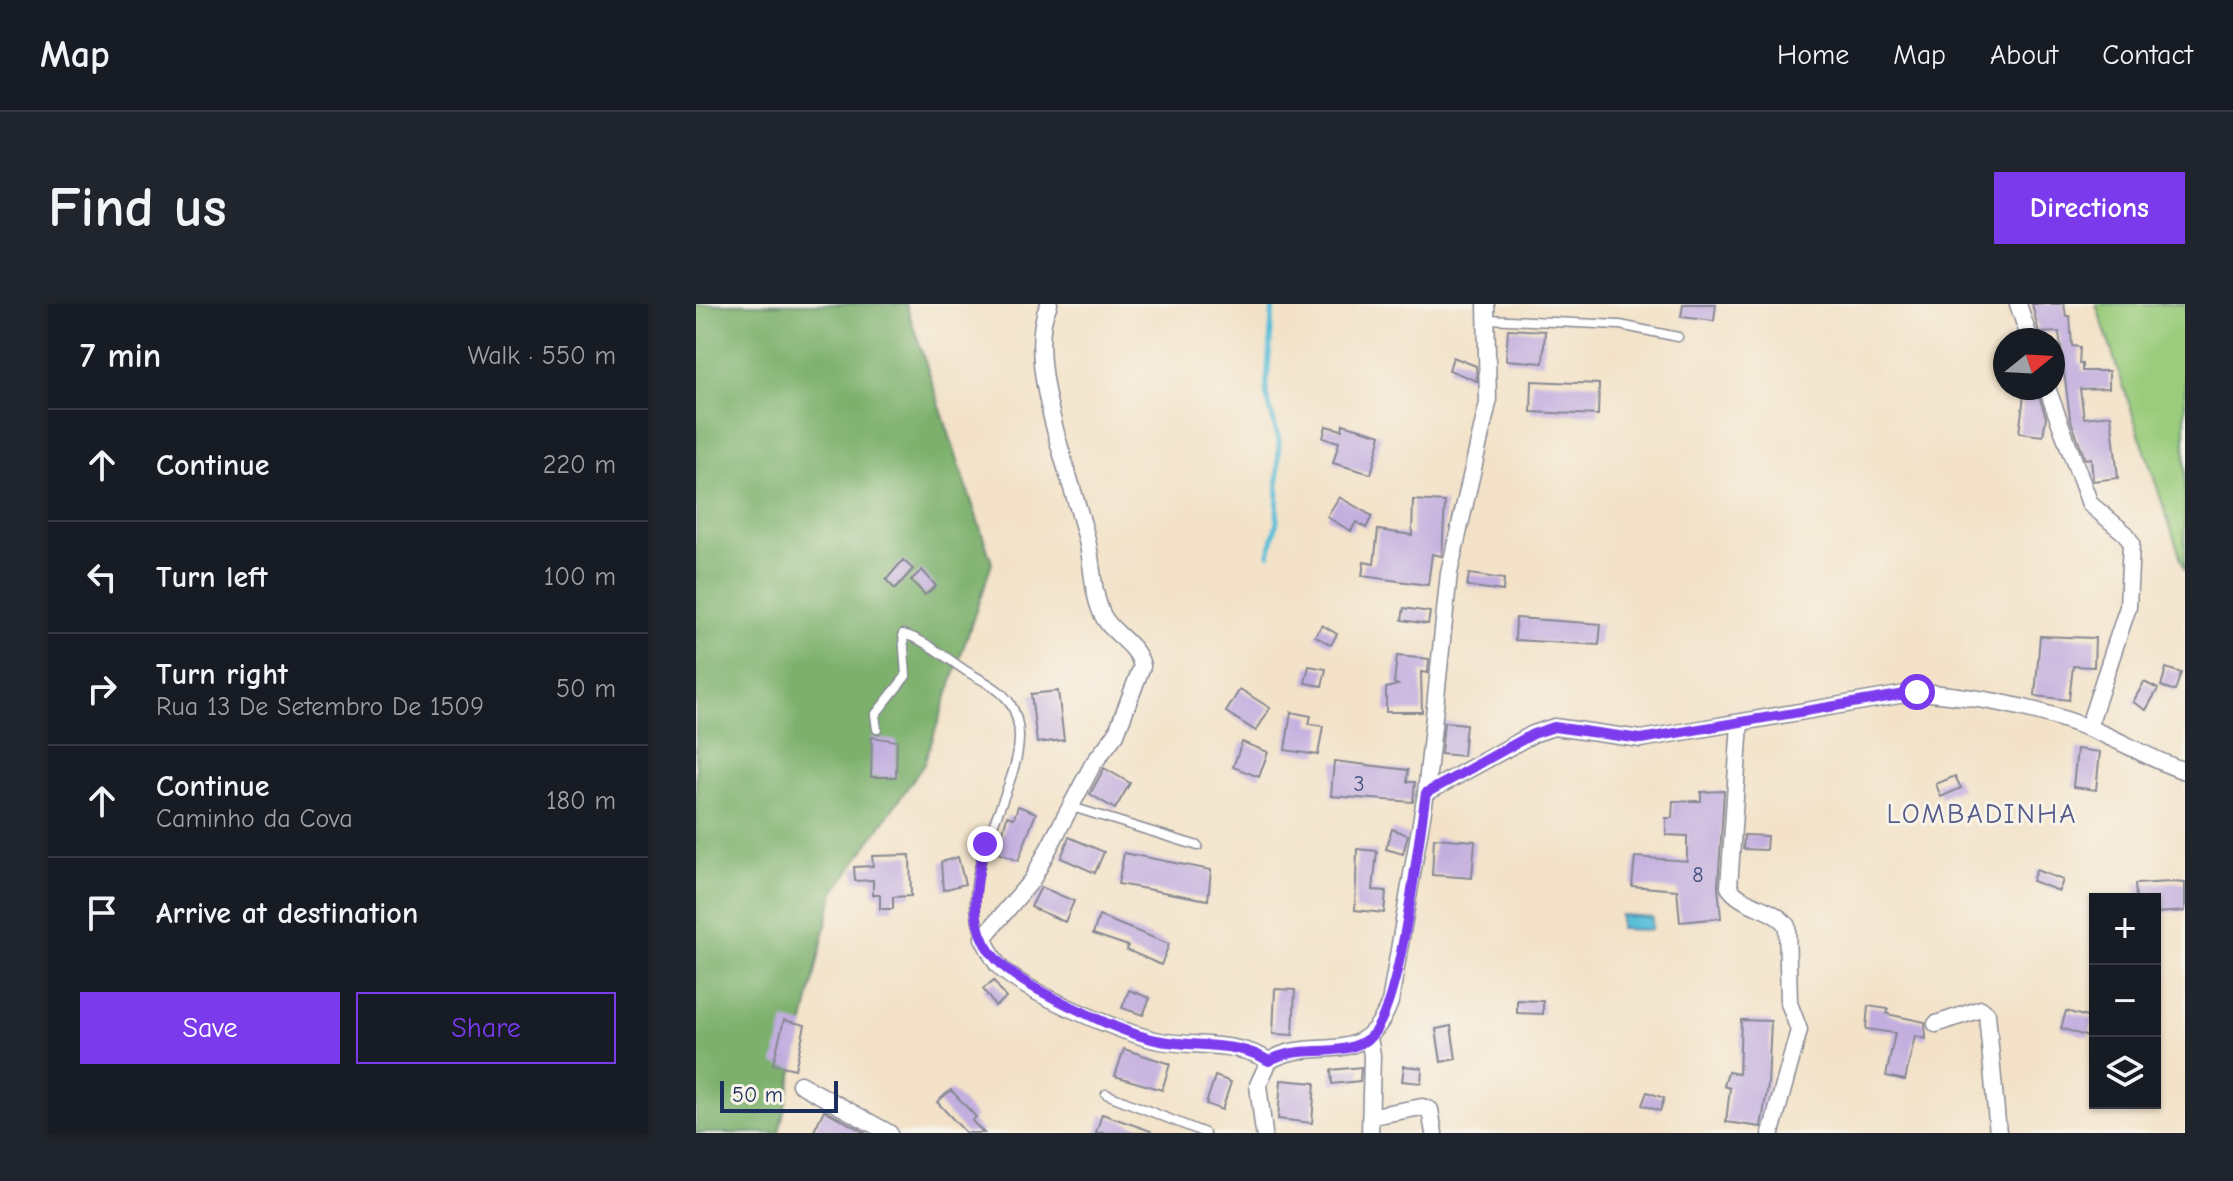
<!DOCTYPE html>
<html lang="en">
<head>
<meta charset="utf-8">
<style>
	body { margin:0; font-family:"Comic Neue",sans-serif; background:#20242c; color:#f1f3f6 }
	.controls { position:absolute; right:24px; bottom:24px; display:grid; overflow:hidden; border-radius:0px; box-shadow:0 2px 6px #0004 }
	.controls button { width:72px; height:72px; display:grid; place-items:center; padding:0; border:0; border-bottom:2px solid #363941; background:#171b24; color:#f1f3f6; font:40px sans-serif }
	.compass { position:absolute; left:1297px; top:24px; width:72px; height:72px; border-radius:50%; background:#171b24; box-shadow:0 2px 6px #0004; rotate:72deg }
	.scale { position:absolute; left:24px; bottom:20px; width:118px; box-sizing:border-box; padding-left:8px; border:4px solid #1b2f5e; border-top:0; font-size:22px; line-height:28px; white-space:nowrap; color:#1b2f5e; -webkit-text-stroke:6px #f7f3e8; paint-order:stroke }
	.stop { position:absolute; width:24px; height:24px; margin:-18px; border:6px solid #7c3aed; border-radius:50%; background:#fff }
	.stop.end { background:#7c3aed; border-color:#fff; box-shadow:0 2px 8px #0008 }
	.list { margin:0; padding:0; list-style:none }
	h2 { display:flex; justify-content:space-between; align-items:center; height:104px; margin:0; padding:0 32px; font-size:34px }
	h2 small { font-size:26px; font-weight:400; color:#9ea1a6 }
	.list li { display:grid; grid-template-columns:52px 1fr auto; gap:24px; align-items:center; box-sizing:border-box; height:112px; padding:0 32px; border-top:2px solid #363941 }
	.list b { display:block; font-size:30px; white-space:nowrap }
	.list p { margin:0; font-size:26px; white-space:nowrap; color:#9ea1a6 }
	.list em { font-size:26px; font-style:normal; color:#9ea1a6 }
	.actions { display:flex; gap:16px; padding:24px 32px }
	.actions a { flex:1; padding:18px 0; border:2px solid #7c3aed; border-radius:0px; text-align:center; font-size:28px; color:#7c3aed }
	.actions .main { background:#7c3aed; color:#fff }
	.icon { flex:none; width:44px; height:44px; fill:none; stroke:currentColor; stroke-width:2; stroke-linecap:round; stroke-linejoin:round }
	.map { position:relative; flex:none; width:1489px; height:829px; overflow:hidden; border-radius:0px }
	header { display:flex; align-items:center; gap:48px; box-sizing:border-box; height:112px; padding:0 40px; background:#171b24; border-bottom:2px solid #363941 }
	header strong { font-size:38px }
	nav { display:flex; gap:44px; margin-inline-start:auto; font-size:28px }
	.intro { display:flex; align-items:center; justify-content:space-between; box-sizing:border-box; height:192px; padding:0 48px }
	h1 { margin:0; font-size:56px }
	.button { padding:20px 36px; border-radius:0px; background:#7c3aed; color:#fff; font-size:28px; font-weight:700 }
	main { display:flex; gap:48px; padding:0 48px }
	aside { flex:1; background:#171b24; border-radius:0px; box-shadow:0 2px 6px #0004 }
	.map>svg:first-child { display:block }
	.green { fill:#9acc7c; stroke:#5a7e6d; stroke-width:2 }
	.forest { fill:#7bb06c; stroke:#4b7065; stroke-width:2 }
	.water { fill:#5abed8; stroke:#3a769b; stroke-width:2 }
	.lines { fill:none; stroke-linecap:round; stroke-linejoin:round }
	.stream { stroke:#5abed8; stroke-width:5 }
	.building { fill:#c2aedf }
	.lane-casing { stroke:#878893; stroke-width:11 }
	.street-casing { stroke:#878893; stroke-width:19 }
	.lane { stroke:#fff; stroke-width:8 }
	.street { stroke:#fff; stroke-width:16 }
	.route { stroke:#7c3aed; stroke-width:10 }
	.labels { text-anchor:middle; stroke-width:6; stroke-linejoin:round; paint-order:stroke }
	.number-label { font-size:22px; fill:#454f7e }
	.neighbourhood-label { font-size:28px; letter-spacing:2px; fill:#555b8b; stroke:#f7f3e8 }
</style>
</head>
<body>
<header>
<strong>Map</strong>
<nav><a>Home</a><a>Map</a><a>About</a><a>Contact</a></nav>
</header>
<div class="intro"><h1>Find us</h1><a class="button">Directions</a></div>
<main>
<aside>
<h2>7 min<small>Walk · 550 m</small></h2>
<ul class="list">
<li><svg class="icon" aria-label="ahead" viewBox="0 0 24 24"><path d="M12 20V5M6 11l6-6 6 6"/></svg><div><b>Continue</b></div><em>220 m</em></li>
<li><svg class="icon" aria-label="left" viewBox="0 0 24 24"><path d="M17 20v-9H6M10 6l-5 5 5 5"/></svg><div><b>Turn left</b></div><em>100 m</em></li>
<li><svg class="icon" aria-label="right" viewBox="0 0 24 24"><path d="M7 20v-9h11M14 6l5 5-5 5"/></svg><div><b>Turn right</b><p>Rua 13 De Setembro De 1509</p></div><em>50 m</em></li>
<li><svg class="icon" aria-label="ahead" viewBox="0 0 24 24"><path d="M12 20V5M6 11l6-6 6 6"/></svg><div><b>Continue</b><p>Caminho da Cova</p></div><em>180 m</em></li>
<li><svg class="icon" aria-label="arrive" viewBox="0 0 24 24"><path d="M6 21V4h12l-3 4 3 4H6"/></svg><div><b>Arrive at destination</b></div></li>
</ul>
<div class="actions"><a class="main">Save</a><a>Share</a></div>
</aside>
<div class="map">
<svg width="1489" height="829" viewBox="0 0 1489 829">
	<rect width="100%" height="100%" fill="#f7f3e8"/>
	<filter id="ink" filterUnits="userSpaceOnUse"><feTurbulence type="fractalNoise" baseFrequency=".0125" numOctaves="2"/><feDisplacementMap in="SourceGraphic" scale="16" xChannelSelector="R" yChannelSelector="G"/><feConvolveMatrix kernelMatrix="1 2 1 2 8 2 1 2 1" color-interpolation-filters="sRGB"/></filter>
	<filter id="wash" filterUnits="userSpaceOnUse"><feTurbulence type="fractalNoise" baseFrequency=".006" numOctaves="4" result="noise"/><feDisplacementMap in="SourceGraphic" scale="32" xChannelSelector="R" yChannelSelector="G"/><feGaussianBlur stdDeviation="1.8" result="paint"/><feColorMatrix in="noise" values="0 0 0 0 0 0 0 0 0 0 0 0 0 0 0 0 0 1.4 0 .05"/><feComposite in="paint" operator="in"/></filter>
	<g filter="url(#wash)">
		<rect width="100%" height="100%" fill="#f3e2c8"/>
		<path class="green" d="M1400,0H1489V267Z"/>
		<path class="forest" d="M0,0H210L296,259L228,460L137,590L83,829H0Z"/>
		<path class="water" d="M924,611L956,613L955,626L924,625Z"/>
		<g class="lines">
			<path class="stream" d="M573,250L581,217L583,136L570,90L577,0"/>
		</g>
		<g id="blocks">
			<path class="building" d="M987,0H1020L1018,17L985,13Z
				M1336,0H1368L1370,12H1374L1376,42L1384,43L1383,60H1386V67H1413V84L1384,85L1388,114L1415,111L1422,174L1397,177L1395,154L1389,155L1374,114L1363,28L1343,29Z
				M812,25L849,27L847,59L810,56Z
				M757,53L780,62L781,77L753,66Z
				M836,77L903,80L902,111L835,108Z
				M1329,84H1340L1350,113L1347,132L1323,129Z
				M647,120L685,131L675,170L637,159L643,138L627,134L630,122L646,126Z
				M643,193L676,212L670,224L660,218L655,227L631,213Z
				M717,196L749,198L746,252L736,250L732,281L666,272L668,258L678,260L682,226L716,231Z
				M207,256L217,265L199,285L190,276Z
				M226,266L240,282L229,291L215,276Z
				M773,270L808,275L807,287L771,282Z
				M708,304L734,308L732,320L706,316Z
				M820,314L905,320L903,341L819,336Z
				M626,321L641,330L635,341L619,332Z
				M1344,332L1399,334L1398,363L1377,362L1373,396L1339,392Z
				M701,352L733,355L732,369L725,368L726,408H690V384L702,381L698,379Z
				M613,362L630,365L626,382L609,379Z
				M1470,364L1485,369L1479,387L1465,382Z
				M1448,378L1462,385L1450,406L1437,398Z
				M544,385L574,404L560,427L530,408Z
				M362,387L368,436L341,439L335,390Z
				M595,408L615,412L613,420L627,422L622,451L589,446Z
				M748,418L770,420L767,452L745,450Z
				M176,433L201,437L200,473H175Z
				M546,438L572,448L563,473L537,463Z
				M1381,445L1404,448L1400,486L1377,483Z
				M638,457L712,466L711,478H719L717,498L635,492Z
				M408,464L434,479L419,505L394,490Z
				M1259,472L1265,484L1245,493L1240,480Z
				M1028,487L1022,582L1025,614L984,618L981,586L936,582L939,553L991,557V532L970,531V514H976L977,497H1005V488Z
				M322,502L340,509L322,557L302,549L311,512L318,514Z
				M696,525L712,531L707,550L690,545Z
				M1048,531L1071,532L1070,546L1047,545Z
				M373,533L408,548L399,569L365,554Z
				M738,534L779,537L776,574L736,571Z
				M661,545L681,547L677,586L690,587L688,609L659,606Z
				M428,549L515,566L512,596L422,580Z
				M214,551L215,592L197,593V605H184V591H177V576L159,577L158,563L177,562L176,552Z
				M262,553L269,580L247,586L245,558Z
				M1340,566L1367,576L1363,587L1336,577Z
				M1476,578L1489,579V607L1459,609V595H1440L1439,580Z
				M345,583L378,597L369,618L335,603Z
				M403,612L473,640L465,661L431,646L432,642L397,630Z
				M298,677L310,694L299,702L287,685Z
				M579,685L599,686L597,731L577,730Z
				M433,686L454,694L447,711L426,704Z
				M821,696L847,697V710L821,709Z
				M1172,702L1192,705L1191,710L1229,718L1230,735L1219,732L1209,776L1190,772L1199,729L1170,725Z
				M1370,707L1398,715L1392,733L1365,724Z
				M88,716L109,721L99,765L77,760Z
				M1045,716L1075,717L1072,781L1065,823L1030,818L1034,784L1028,782L1032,768L1043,770Z
				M755,722L760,755L745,758L740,725Z
				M428,745L474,760L466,786L419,772Z
				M708,762L726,764L725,779L706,777Z
				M665,763L664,777L636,780L635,766Z
				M519,772L535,778L526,806L510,800Z
				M585,776L619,779L616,819L582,815Z
				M255,786L280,813L276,817L288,829H270L241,798Z
				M951,788L968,794L964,807L946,801Z
				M128,806L170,829H117Z
				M406,810L455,827L454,829H400Z"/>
		</g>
	</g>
	<g filter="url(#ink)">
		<use href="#blocks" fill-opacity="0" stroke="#878893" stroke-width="2"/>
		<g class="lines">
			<g class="lane-casing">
				<path id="lane" d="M792,15L924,21L982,33
					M181,425L179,411L210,372L207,330C230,336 250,354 270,367C285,376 304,384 314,399C353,462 252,551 286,634
					M376,503L502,542
					M410,790L509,829"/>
			</g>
			<g class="street-casing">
				<path id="street" d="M353,0C326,54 376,175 390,232C397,257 395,285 406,310C415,330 441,339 446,362L420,430L397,460L336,576L287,634C292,643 296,653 302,661C323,686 430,731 464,737C499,743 542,737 573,757
					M1322,0L1334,36
					M1351,84L1394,200L1430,230L1435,239L1432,303L1392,424
					M1044,419L1033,583C1046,603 1078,603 1091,622L1093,699L1103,726L1075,829
					M730,489L837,430L858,423L945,435L1221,388C1278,392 1338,403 1392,424C1425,436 1455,456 1489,467
					M1240,720L1285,705L1291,710L1302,829
					M673,734L676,751L674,829
					M104,780L193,829
					M677,812L726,803L734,806L738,829
					M568,829L562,781L573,757C620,729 668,769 694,698L730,489L753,269L792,99L790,0"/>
			</g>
			<use href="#lane" class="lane"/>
			<use href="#street" class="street"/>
		</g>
	</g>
	<g class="lines" filter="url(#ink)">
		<path class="route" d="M289,540C265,633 286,660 370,700C399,714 428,729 460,736C497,744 540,736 573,757C603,739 645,756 673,734C705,709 722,536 730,489L837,430L858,423L945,435L1221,388"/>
	</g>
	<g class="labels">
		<g class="number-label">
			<text x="663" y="487">3</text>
			<text x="1002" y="578">8</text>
		</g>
		<g class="neighbourhood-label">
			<text x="1286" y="519">LOMBADINHA</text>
		</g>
	</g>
</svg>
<div class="controls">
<button>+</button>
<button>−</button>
<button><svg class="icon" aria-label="layers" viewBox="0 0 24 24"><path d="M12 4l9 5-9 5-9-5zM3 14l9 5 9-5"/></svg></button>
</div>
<svg class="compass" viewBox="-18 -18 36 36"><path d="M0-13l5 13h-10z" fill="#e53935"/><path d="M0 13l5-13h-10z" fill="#9ea1a6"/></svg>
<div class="scale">50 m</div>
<div class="stop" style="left:1221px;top:388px"></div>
<div class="stop end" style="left:289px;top:540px"></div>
</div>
</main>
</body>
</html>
